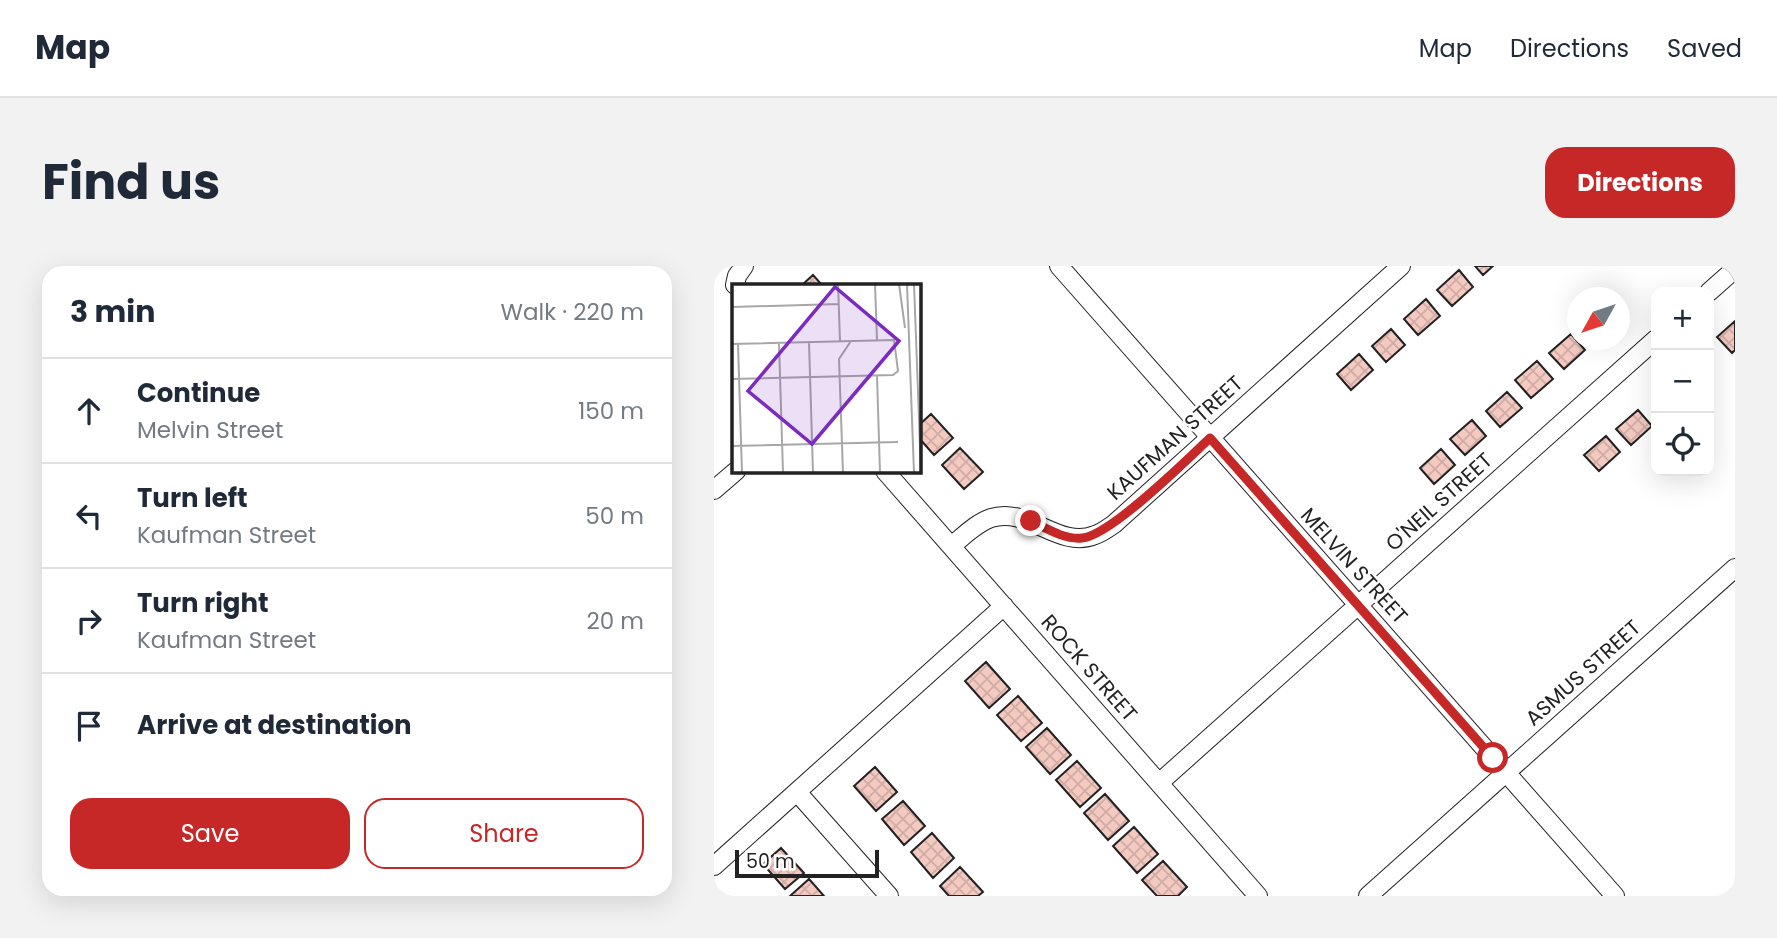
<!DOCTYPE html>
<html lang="en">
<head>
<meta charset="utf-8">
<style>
	body { margin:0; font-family:Poppins,sans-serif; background:#f2f2f3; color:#1f2937 }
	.controls { position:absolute; right:21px; top:21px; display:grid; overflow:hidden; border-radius:14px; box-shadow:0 7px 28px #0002 }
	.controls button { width:63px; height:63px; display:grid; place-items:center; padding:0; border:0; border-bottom:2px solid #e0e1e3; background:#fff; color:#1f2937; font:35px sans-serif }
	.compass { position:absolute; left:853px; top:21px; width:63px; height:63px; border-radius:50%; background:#fff; box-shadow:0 7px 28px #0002; rotate:230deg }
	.scale { position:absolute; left:21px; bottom:18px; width:144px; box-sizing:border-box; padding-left:7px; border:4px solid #222; border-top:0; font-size:19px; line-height:24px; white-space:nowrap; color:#222; -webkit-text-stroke:5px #fff; paint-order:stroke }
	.stop { position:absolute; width:21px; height:21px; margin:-16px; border:5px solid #c62828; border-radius:50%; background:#fff }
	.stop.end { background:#c62828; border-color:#fff; box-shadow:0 2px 7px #0008 }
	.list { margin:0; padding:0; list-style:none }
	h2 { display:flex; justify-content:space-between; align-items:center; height:91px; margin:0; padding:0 28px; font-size:30px }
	h2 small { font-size:23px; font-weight:400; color:#747a83 }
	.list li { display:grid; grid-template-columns:46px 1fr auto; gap:21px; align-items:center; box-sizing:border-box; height:105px; padding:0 28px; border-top:2px solid #e0e1e3 }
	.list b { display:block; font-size:26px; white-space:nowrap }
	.list p { margin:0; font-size:23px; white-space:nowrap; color:#747a83 }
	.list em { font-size:23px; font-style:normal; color:#747a83 }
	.actions { display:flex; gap:14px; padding:21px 28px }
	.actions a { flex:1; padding:16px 0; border:2px solid #c62828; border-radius:21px; text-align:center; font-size:24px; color:#c62828 }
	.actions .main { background:#c62828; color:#fff }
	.icon { flex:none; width:38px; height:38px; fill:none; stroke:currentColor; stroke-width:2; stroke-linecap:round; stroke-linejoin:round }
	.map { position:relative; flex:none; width:1021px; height:630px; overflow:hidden; border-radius:21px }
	header { display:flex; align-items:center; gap:42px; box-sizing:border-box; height:98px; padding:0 35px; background:#fff; border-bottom:2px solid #e0e1e3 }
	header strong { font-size:33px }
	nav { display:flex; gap:38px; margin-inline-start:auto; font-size:24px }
	.intro { display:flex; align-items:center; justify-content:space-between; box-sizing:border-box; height:168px; padding:0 42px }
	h1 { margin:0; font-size:49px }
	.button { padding:18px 32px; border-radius:21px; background:#c62828; color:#fff; font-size:24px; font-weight:700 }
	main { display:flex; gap:42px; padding:0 42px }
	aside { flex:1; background:#fff; border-radius:21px; box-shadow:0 7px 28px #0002 }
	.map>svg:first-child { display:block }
	.building { fill:url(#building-cross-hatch); stroke:#222; stroke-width:2 }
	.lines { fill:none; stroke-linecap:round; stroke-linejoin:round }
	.street-casing { stroke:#222; stroke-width:20 }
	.street { stroke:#fff; stroke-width:18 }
	.route { stroke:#c62828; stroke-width:9 }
	.labels { text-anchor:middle; stroke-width:5; stroke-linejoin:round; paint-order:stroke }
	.street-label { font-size:21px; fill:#222; stroke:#fff }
	.inset-road { fill:none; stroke:#a7a7a7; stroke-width:2 }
	.view { fill:#7b2cbf; fill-opacity:0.15; stroke:#7b2cbf; stroke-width:3.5 }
	.inset-edge { fill:none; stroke:#222; stroke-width:3.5 }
</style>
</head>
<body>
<header>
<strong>Map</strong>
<nav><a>Map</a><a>Directions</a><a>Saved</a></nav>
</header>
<div class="intro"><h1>Find us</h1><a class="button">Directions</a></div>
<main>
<aside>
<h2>3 min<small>Walk · 220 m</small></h2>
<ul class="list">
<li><svg class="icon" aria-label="ahead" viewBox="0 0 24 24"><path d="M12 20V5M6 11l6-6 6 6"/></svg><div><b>Continue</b><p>Melvin Street</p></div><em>150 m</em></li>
<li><svg class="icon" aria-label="left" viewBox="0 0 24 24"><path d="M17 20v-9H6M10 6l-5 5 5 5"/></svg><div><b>Turn left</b><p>Kaufman Street</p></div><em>50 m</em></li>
<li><svg class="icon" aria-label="right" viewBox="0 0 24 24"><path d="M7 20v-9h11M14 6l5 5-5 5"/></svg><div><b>Turn right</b><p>Kaufman Street</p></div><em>20 m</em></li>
<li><svg class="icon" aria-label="arrive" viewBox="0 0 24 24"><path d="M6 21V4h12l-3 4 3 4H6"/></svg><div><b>Arrive at destination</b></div></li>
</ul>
<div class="actions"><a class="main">Save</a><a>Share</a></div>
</aside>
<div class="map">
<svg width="1021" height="630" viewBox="0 0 1021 630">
	<defs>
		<pattern id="building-cross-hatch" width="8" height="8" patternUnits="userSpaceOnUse" patternTransform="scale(1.75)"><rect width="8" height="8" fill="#f3c9c0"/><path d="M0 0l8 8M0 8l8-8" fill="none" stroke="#d0aca5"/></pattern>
	</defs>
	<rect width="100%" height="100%" fill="#fff"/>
	<path class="building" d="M761,0H779L769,9Z
		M745,4L759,21L738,40L723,24Z
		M99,9L108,19H88Z
		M712,33L726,50L704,69L690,53Z
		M1021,55V84L1018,87L1003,71Z
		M677,63L691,79L672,96L658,80Z
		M857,68L871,84L850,103L835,87Z
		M645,88L659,104L637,124L623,108Z
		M823,95L839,113L817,132L801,114Z
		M793,126L808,142L786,161L772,145Z
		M924,144L938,160L917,179L902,163Z
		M217,148L239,172L220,189L205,172V159Z
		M758,154L772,170L751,189L736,173Z
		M892,170L906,186L885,205L870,189Z
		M246,182L269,206L250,223L228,199Z
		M727,183L741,199L720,218L706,202Z
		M272,396L296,423L275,442L251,415Z
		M304,430L328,457L307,475L283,449Z
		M333,462L357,489L336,508L312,481Z
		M363,495L387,522L366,541L342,514Z
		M161,501L183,526L162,545L140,520Z
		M391,528L415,555L394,574L370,547Z
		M189,535L211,560L190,579L168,553Z
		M420,561L444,588L423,607L399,580Z
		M218,567L240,592L219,612L197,586Z
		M67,582L90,607L71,623L49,598Z
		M449,595L473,621L464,630H443L428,614Z
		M246,601L269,626L264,630H235L226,620Z
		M95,613L110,630H76Z"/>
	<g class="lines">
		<g class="street-casing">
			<path id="street" d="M345,0L901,630
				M21,19L23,10L30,0
				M995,26L1021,3
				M171,205L544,630
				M0,224L22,205
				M237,280C249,271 262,257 277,252C314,240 345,284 381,269C388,267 394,262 400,258L687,0
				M445,517L942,73
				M83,526L175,630
				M0,600L290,340
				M654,630L1021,302"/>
		</g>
		<use href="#street" class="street"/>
	</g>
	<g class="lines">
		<path class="route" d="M317,255C332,262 350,274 368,272C396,270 473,194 496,172L779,492"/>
	</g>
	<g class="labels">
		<g class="street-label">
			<text transform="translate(461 172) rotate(-42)" y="7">KAUFMAN STREET</text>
			<text transform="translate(725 236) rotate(-42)" y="7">O'NEIL STREET</text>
			<text transform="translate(640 300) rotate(48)" y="7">MELVIN STREET</text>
			<text transform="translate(375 402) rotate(49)" y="7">ROCK STREET</text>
			<text transform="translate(869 407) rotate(-42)" y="7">ASMUS STREET</text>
		</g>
	</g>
	<g transform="translate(18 18)">
		<rect width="189" height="189" fill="#fff"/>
		<path class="inset-road" d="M106,0L108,57M143,0L145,56M167,0L173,44M175,0L182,189M182,0L189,189M0,23L107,20M77,58L81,189M47,59L51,189M0,60L162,56L166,87L161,91L0,95M6,60L10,189M145,92L148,189M0,162L166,158M111,189L107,75L119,57"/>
		<path class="view" d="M103,3L167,57L80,160L16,107Z"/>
		<rect width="189" height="189" class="inset-edge"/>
	</g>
</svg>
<div class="controls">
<button>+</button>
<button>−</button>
<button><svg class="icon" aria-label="locate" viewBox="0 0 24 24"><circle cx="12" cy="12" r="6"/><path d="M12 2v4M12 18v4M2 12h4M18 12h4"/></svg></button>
</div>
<svg class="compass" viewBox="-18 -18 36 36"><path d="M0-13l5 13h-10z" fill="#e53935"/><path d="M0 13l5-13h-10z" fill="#747a83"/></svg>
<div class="scale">50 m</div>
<div class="stop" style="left:779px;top:492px"></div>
<div class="stop end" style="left:317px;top:255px"></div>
</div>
</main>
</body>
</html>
